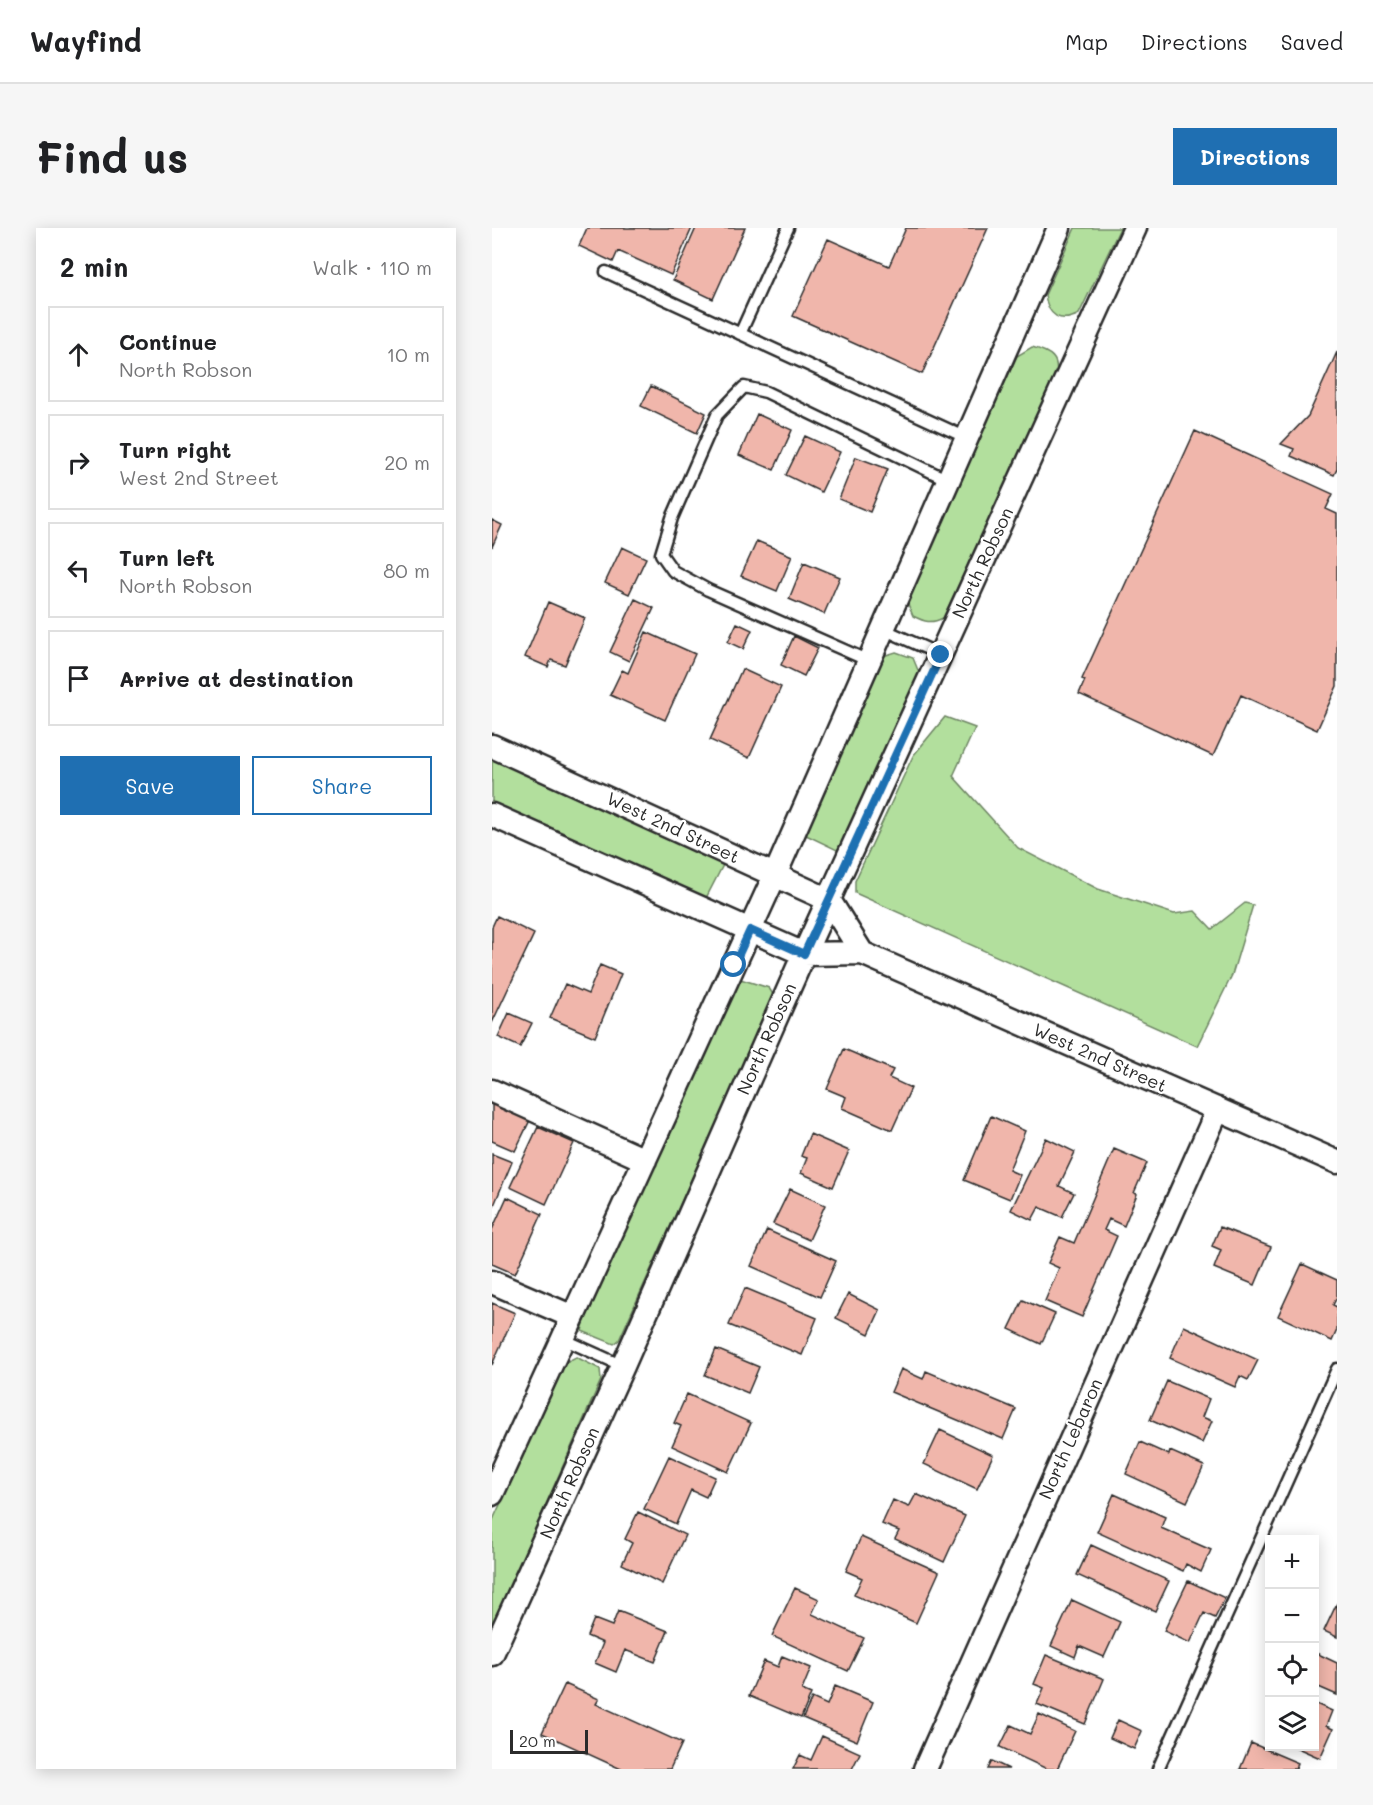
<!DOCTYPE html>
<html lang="en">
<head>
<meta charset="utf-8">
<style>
	body { margin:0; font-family:Mali,sans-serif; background:#f6f6f6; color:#202124 }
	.controls { position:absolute; right:18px; bottom:18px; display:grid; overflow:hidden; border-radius:0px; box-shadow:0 3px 15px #0003 }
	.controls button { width:54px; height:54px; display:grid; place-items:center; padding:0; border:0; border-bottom:2px solid #e0e0e0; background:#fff; color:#202124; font:30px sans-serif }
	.scale { position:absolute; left:18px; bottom:15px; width:78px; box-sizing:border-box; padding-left:6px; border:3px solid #2b2b2b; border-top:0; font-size:16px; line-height:21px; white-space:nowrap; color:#2b2b2b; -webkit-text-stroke:4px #fff; paint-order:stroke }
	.stop { position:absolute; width:18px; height:18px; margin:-14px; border:4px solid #1f6fb2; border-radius:50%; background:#fff }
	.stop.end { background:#1f6fb2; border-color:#fff; box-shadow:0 2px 6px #0008 }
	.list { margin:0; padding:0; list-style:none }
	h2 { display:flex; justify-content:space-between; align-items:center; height:78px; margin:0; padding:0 24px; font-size:26px }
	h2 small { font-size:20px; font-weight:400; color:#757577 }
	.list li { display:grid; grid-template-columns:39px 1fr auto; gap:18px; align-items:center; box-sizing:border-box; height:96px; margin:0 12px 12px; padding:0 12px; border:2px solid #e0e0e0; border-radius:0px }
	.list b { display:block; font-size:22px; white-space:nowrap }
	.list p { margin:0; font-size:20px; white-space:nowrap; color:#757577 }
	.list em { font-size:20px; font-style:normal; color:#757577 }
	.actions { display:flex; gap:12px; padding:18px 24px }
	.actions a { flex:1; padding:14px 0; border:2px solid #1f6fb2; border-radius:0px; text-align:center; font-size:21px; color:#1f6fb2 }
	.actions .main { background:#1f6fb2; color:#fff }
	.icon { flex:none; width:33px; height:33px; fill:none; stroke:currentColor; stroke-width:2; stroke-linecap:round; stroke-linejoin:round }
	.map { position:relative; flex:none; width:845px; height:1541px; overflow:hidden; border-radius:0px }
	header { display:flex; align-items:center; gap:36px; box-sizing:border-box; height:84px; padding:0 30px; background:#fff; border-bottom:2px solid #e0e0e0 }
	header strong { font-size:28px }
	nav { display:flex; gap:33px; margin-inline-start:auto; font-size:21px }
	.intro { display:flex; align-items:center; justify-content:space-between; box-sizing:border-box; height:144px; padding:0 36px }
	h1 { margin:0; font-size:42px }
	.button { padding:15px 27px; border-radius:0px; background:#1f6fb2; color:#fff; font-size:21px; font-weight:700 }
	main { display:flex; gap:36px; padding:0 36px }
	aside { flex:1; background:#fff; border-radius:0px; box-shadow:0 3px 15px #0003 }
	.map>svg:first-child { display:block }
	.green { fill:#b2df9d; stroke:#6e8564; stroke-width:1.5 }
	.building { fill:#f0b6ab; stroke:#2b2b2b; stroke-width:1.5 }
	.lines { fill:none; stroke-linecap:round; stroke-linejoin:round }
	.lane-casing { stroke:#2b2b2b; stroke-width:15 }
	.street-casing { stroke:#2b2b2b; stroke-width:27 }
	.lane { stroke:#fff; stroke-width:10 }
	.street { stroke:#fff; stroke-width:22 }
	.route { stroke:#1f6fb2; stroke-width:8 }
	.labels { text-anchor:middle; stroke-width:4.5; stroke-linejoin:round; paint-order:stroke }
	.street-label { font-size:18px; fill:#2b2b2b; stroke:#fff }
</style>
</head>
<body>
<header>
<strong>Wayfind</strong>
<nav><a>Map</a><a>Directions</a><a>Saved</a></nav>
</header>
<div class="intro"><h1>Find us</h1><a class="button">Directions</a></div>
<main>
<aside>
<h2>2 min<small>Walk · 110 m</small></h2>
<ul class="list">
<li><svg class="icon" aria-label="ahead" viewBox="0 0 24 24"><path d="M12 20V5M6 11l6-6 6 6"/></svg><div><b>Continue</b><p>North Robson</p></div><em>10 m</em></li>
<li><svg class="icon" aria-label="right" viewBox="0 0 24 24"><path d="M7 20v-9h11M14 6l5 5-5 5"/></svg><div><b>Turn right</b><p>West 2nd Street</p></div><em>20 m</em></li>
<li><svg class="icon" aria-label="left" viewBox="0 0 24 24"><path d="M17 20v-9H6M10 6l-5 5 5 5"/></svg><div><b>Turn left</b><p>North Robson</p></div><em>80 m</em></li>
<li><svg class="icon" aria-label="arrive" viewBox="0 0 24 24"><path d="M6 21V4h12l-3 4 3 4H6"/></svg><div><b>Arrive at destination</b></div></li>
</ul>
<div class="actions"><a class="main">Save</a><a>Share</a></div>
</aside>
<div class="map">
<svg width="845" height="1541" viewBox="0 0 845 1541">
	<rect width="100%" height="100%" fill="#fff"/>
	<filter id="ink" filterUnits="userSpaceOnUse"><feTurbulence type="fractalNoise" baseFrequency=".0167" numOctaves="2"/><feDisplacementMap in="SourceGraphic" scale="12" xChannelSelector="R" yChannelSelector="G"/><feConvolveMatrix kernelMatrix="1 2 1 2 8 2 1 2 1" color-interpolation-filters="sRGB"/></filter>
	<g filter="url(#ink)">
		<path class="green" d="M583,0H628L587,86C568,96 556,88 553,67Z
			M540,119C558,124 569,130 563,150L451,390C439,396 433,394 421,388L416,376V368L525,128Z
			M404,424L421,430L428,447L351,618L345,622L314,607L312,595L391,428Z
			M453,489L483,500L461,548L526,620L606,661L682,686L703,683L720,701L753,675L761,677L740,747L705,818L363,665V653L421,528Z
			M0,529L232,635L213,672L0,575Z
			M245,750L277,760L282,768L127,1112L122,1116L90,1103L92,1095Z
			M84,1129L108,1141L109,1152L0,1398V1294L74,1134Z"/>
		<path class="building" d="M95,0H200L179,47L126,23L121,34L87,18Z
			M204,0H253L221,71L181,52Z
			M414,0H496L430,146L301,88L336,11L397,38Z
			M845,124V241L842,247L799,228L802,221L789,216L816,188Z
			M159,158L214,185L205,205L149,178Z
			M265,186L300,202L282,242L247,227Z
			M703,203L841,266L834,281L845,286V458L825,502L749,467L721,528L587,466L593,452L590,451Z
			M313,208L348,224L329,264L294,247Z
			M364,229L396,241L378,284L347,271Z
			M0,292L10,297L0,319Z
			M265,313L300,328L285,363L249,348Z
			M130,319L154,330L137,366L113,355Z
			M312,334L348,349L332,386L297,371Z
			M143,371L162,380L137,433L118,424Z
			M56,374L93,390L73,437L59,432L56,439L33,429Z
			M245,395L260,402L251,421L236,414Z
			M154,404L203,426L173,492L118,467L130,442L136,445Z
			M302,408L326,420L312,448L289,437Z
			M250,441L289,459L257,530L218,512Z
			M5,688L42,706L0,795V699Z
			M108,737L129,746L103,809L58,790L73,756L96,766Z
			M17,785L40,795L28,819L6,809Z
			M352,821L401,842L397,850L419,860L400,902L350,880L354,869L335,861Z
			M0,872L39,890L23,923L0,913Z
			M499,888L533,903L517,942L528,947L518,971L472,952Z
			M46,899L82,915L54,976L18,959Z
			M318,906L357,923L341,959L309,945L315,930L309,928Z
			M554,910L583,924L567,958L582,965L570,989L547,979L540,992L519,982Z
			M622,921L655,935L642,965L645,966L632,998L617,991L612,1002L625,1008L590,1089L553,1073L567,1040L556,1035L568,1009L582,1015Z
			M0,926L20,934L0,982Z
			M298,961L333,977L317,1012L281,996Z
			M15,969L50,986L23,1046L0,1036V1002Z
			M728,999L779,1019L763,1057L722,1040L729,1022L720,1018Z
			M275,1002L344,1033L328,1069L259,1038Z
			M810,1036L845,1052V1069L841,1077L845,1079V1102L840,1113L786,1088Z
			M253,1060L325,1090L310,1127L237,1097Z
			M356,1066L388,1082L377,1106L344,1090Z
			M531,1072L563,1086L549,1116L517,1101Z
			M0,1075L23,1085L0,1137Z
			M692,1098L766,1132L756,1152L748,1148L743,1159L678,1130Z
			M224,1121L267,1139L256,1165L213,1147Z
			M409,1141L431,1151L434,1143L524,1181L511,1211L399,1164Z
			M675,1153L717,1171L710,1189L720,1193L710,1215L658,1192Z
			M195,1166L259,1195L236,1244L180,1218L189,1198L182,1195Z
			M448,1202L501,1227L485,1261L432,1236Z
			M648,1214L677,1227L678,1223L712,1238L695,1274L634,1246Z
			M177,1228L223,1249L214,1269L199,1262L184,1296L152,1281Z
			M424,1266L473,1288L452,1334L403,1311L407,1303L390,1296L401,1272L417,1279Z
			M622,1266L673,1289L669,1300L719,1322L709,1344L694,1336L691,1343L605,1304Z
			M146,1284L193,1307L170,1356L130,1336L140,1315L133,1311Z
			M369,1309L447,1344L424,1395L362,1367L370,1350L354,1343Z
			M599,1317L677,1353L663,1383L585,1347Z
			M696,1353L733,1370L723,1390L712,1385L698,1415L672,1403Z
			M303,1360L327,1371L320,1386L372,1410L356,1443L280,1408Z
			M580,1372L628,1394L612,1429L587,1418L583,1429L559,1418Z
			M845,1375V1409L832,1403Z
			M126,1383L176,1403L163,1434L133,1422L124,1444L103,1435L111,1415L95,1408L102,1391L120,1398Z
			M822,1424L845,1435V1467L822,1457Z
			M554,1427L612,1451L593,1496L545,1476L552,1460L542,1456Z
			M290,1428L319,1440L310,1462L319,1466L309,1490L257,1468L272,1433L286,1439Z
			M73,1456L107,1471L104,1476L190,1515L178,1541H129L50,1505Z
			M343,1458L381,1474L365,1513L311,1490L320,1470L335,1477Z
			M822,1475L840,1483L834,1498L841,1501L828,1530L801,1518H822Z
			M547,1486L583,1503L565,1541H555L508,1519L519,1497L538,1506Z
			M626,1492L650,1503L642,1521L618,1510Z
			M330,1508L368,1525L360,1541H301L308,1527L319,1532Z
			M759,1515L806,1535L804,1541H748Z
			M500,1533L517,1541H496Z"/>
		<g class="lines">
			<g class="lane-casing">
				<path id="lane" d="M114,44L475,210
					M248,106L296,0
					M391,401L449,427
					M377,433L216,362L181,343L169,326L180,290L225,187L252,159L274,164L456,252
					M71,1111L131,1138
					M666,1541L845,1141"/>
			</g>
			<g class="street-casing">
				<path id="street" d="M0,518L337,672L370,725
					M0,587L312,726L370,725L845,934
					M0,863L153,932
					M0,1054L81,1089
					M0,1266L283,647L567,0
					M0,1426L131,1138L312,726L643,0
					M433,1541L726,881"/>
			</g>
			<use href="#lane" class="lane"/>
			<use href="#street" class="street"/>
		</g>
	</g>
	<g class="lines" filter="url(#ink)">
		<path class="route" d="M242,737L258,702L312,726L449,427"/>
	</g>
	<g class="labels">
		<g class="street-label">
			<text transform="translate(491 335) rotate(-65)" y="6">North Robson</text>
			<text transform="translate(181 600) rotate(25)" y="6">West 2nd Street</text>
			<text transform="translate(275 811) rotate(-66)" y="6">North Robson</text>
			<text transform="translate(608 830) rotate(24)" y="6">West 2nd Street</text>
			<text transform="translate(579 1211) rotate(-66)" y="6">North Lebaron</text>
			<text transform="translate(78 1255) rotate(-66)" y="6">North Robson</text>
		</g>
	</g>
</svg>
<div class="controls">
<button>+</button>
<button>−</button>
<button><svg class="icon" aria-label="locate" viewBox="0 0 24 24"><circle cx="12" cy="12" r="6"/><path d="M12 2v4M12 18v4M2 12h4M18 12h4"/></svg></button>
<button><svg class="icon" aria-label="layers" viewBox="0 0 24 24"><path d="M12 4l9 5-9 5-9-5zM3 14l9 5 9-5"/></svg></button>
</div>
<div class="scale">20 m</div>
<div class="stop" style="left:242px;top:737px"></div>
<div class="stop end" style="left:449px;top:427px"></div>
</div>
</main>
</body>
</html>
